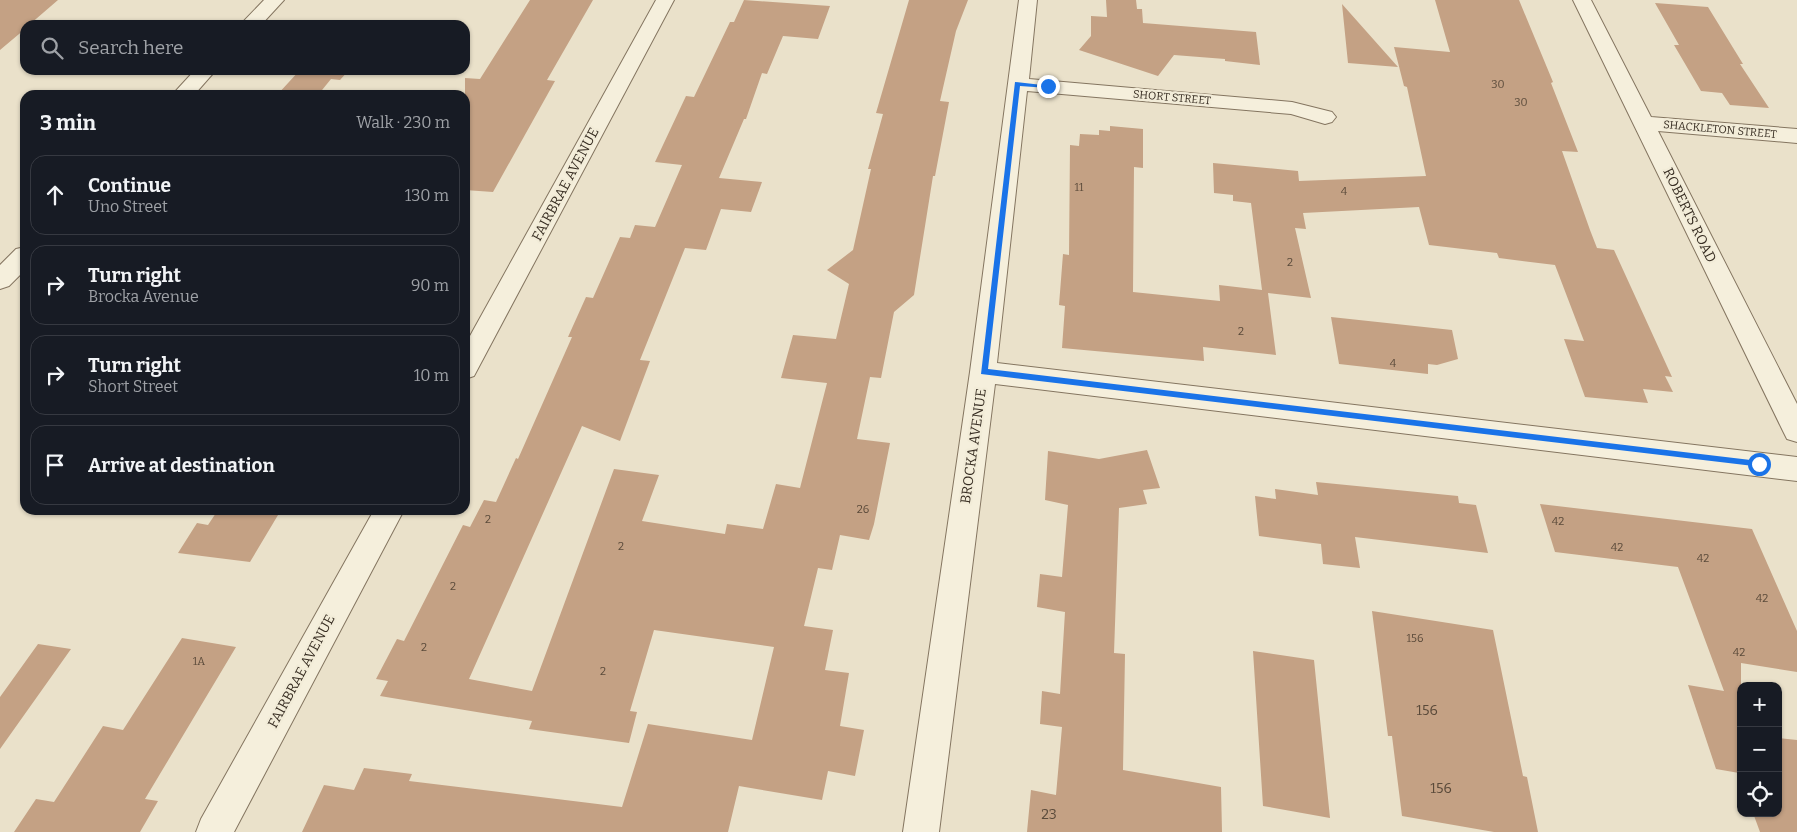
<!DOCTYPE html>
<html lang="en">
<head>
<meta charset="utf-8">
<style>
	body { margin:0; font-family:Bitter,serif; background:#20242c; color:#f1f3f6 }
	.controls { position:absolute; right:15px; bottom:15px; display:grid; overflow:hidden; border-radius:10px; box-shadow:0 1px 4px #0004 }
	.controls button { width:45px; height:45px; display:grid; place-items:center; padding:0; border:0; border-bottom:1px solid #363941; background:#171b24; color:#f1f3f6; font:25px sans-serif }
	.stop { position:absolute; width:15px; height:15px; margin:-11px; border:4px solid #1a73e8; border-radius:50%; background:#fff }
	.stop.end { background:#1a73e8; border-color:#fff; box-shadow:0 1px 5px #0008 }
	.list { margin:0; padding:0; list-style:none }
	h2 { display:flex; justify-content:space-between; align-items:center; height:65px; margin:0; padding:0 20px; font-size:21px }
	h2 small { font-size:16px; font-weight:400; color:#9ea1a6 }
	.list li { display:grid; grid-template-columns:32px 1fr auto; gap:15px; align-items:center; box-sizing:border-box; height:80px; margin:0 10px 10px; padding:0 10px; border:1px solid #363941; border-radius:15px }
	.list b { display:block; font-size:19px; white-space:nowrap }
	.list p { margin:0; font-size:16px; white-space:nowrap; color:#9ea1a6 }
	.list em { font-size:16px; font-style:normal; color:#9ea1a6 }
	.icon { flex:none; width:28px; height:28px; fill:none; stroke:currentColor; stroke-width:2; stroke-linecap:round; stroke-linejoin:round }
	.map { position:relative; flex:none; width:1797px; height:832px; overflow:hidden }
	.search { position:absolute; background:#171b24; box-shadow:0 1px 4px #0004; left:20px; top:20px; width:450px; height:55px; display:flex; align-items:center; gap:12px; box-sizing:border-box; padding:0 18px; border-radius:15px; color:#9ea1a6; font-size:19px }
	.panel { position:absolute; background:#171b24; box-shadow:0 1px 4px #0004; left:20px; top:90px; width:450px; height:425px; border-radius:15px }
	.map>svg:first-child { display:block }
	.building { fill:#c4a184 }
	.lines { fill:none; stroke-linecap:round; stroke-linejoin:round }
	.minor-casing { stroke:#847560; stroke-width:2 }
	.minor { fill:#f5efdc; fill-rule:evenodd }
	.route { fill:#1a73e8 }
	.labels { text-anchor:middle; stroke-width:4.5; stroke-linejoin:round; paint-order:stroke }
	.number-label { font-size:11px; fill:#5a4a3a }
	.far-street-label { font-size:11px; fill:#372d22; stroke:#f2ecd8 }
	.street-label { font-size:14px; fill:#372d22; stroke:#f2ecd8 }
	.near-number-label { font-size:14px; fill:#5a4a3a }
</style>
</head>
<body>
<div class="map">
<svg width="1797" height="832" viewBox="0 0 1797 832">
	<rect width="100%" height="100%" fill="#eae1ca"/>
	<path class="building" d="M0,0H58L29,25H25V29L0,50Z
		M530,0H593L547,80L555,81L493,192L465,190V78L480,79Z
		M744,0L830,6L818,39L783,36L767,74L762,73L746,119H744L719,178L762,182L751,212L721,209L706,250L685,248L640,360L650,361L620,441L582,426L469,679L532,691L614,469L659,475L642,521L725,534L727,524L763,529L776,484L800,488L827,383L781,378L793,335L836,339L849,284L827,270L853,250L871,169H868L883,114L876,113L909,0H968L956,31L940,101L949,102L935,176H933L914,295L894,312L881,378L870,377L857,439L890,443L874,524L869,540L840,535L832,570L818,568L804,626L833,630L825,670L849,673L840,726L864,730L855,776L828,771L822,800L739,786L728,832H302L324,785L354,790L364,768L412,774L409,781L622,807L648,724L752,740L774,647L654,630L630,711L637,712L629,743L529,729L532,721L380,696L388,681L376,679L397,639L404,641L463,525L470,527L484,500L496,502L516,458L518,459L572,337H568L586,297L593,298L620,237L630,238L635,225L655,227L682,165L655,162L686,96L694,97L730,22H734Z
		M1106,0H1136L1137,9H1142L1143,23L1256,32L1260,65L1225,61V59L1174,55L1158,76L1079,50L1091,36V16L1107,17Z
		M1435,0H1519L1553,82L1551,83L1578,152L1562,151L1590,230L1597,248L1614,250L1672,377L1665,376L1673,392L1643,389L1648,403L1585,397L1564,339L1584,341L1555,265L1499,258L1497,253L1429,245L1419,207L1303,213L1306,229L1295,228L1311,298L1268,293L1276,355L1203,347L1204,361L1062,348L1065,306L1059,305L1063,254L1069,255L1070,145L1079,146L1080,134L1099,135V130L1110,131V126L1143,129V168L1134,167L1133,292L1220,301L1219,285L1262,290L1251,203L1233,201V195L1214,193L1213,163L1298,171L1299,181L1426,176L1407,87L1404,86L1394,47L1450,52Z
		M1655,3L1708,7L1743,64H1740L1769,108L1730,105L1722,93L1701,91L1674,45H1679Z
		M1342,4L1398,67L1348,63Z
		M300,70H349L340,80L331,79L318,95H277Z
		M1331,317L1452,330L1458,359L1437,365L1428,364V374L1339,364Z
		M1147,450L1160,488L1143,490L1147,504L1119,508L1114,653L1125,654L1123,770L1221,787L1222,832H1027L1031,790L1056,795L1062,727L1040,724L1042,691L1060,694L1065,612L1037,607L1040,574L1062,577L1068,505L1045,500L1048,451L1099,459Z
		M1316,482L1458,496L1459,503L1476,505L1488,553L1355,537L1360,568L1323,564L1321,544L1259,536L1255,496L1276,499L1275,489L1318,495Z
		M1540,504L1752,529L1797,631V672L1741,663V779L1739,773L1716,769L1688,685L1724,691L1678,567L1555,552Z
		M218,510H281L250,562L178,553L197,523L208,525Z
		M1372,611L1493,630L1523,776L1527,777L1538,832H1494L1402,816L1392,736H1388Z
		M182,638L236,647L145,799L158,801L140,832H14L36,799L54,802L103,726L123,730Z
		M38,644L71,649L0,749V697Z
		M1253,651L1314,660L1330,818L1263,806Z
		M1778,738L1797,740V832H1760L1753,813H1778Z"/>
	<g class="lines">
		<g class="minor-casing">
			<path id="minor" d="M264,0H284L261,25H240Z
				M656,0H674L474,376L465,379V345Z
				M1019,0H1037L1029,79L1292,102L1332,112L1336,117L1332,122L1325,124L1291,114L1027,91L997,363L1797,457V481L995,384L939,832H903L970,372Z
				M1573,0H1591L1651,117L1797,129V143L1658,131L1797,404V442L1787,439L1783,431Z
				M195,70H216L194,95H172Z
				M25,247V270L9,286L0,289V265L16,249Z
				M374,510H404L234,832H196L201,819Z"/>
		</g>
		<use href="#minor" class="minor"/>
	</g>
	<path class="route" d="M1015,82L1051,86L1048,88L1020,86L988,369L1759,461L1763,464L1762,467L981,374Z"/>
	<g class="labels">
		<g class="number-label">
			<text x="1498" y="88">30</text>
			<text x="1521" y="106">30</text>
			<text x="1079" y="191">11</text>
			<text x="1344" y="195">4</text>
			<text x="1290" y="266">2</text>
			<text x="1241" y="335">2</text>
			<text x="1393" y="367">4</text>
			<text x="863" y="513">26</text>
			<text x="488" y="523">2</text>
			<text x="1558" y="525">42</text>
			<text x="621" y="550">2</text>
			<text x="1617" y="551">42</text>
			<text x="1703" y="562">42</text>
			<text x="453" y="590">2</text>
			<text x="1762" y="602">42</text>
			<text x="1415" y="642">156</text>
			<text x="424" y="651">2</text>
			<text x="1739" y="656">42</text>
			<text x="199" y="665">1A</text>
			<text x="603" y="675">2</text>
		</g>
		<g class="far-street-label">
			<text transform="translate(1172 97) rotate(5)" y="4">SHORT STREET</text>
			<text transform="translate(1720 129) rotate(5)" y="4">SHACKLETON STREET</text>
		</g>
		<g class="street-label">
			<text transform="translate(565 184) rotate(-62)" y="5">FAIRBRAE AVENUE</text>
			<text transform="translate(1690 215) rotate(64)" y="5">ROBERTS ROAD</text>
			<text transform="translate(973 446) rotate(-82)" y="5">BROCKA AVENUE</text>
			<text transform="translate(301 671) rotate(-62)" y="5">FAIRBRAE AVENUE</text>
		</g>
		<g class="near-number-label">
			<text x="1427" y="715">156</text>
			<text x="1441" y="793">156</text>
			<text x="1049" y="819">23</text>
		</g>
	</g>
</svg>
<div class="controls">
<button>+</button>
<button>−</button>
<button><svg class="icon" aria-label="locate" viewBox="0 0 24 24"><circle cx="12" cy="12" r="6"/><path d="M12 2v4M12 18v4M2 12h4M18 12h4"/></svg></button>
</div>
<div class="stop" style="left:1759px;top:464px"></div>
<div class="stop end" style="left:1048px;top:86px"></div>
<div class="search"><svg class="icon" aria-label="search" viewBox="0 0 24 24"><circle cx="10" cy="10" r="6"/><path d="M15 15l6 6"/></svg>Search here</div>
<section class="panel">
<h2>3 min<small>Walk · 230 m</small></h2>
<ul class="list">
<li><svg class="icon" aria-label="ahead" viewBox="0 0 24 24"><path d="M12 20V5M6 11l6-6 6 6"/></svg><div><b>Continue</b><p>Uno Street</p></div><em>130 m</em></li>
<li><svg class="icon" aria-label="right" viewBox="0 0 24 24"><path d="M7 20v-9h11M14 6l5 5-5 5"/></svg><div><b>Turn right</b><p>Brocka Avenue</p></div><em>90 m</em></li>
<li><svg class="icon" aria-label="right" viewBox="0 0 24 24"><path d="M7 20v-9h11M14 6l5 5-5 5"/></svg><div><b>Turn right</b><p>Short Street</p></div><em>10 m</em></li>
<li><svg class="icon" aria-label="arrive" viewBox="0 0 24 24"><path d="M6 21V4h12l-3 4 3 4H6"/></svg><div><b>Arrive at destination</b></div></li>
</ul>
</section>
</div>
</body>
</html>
